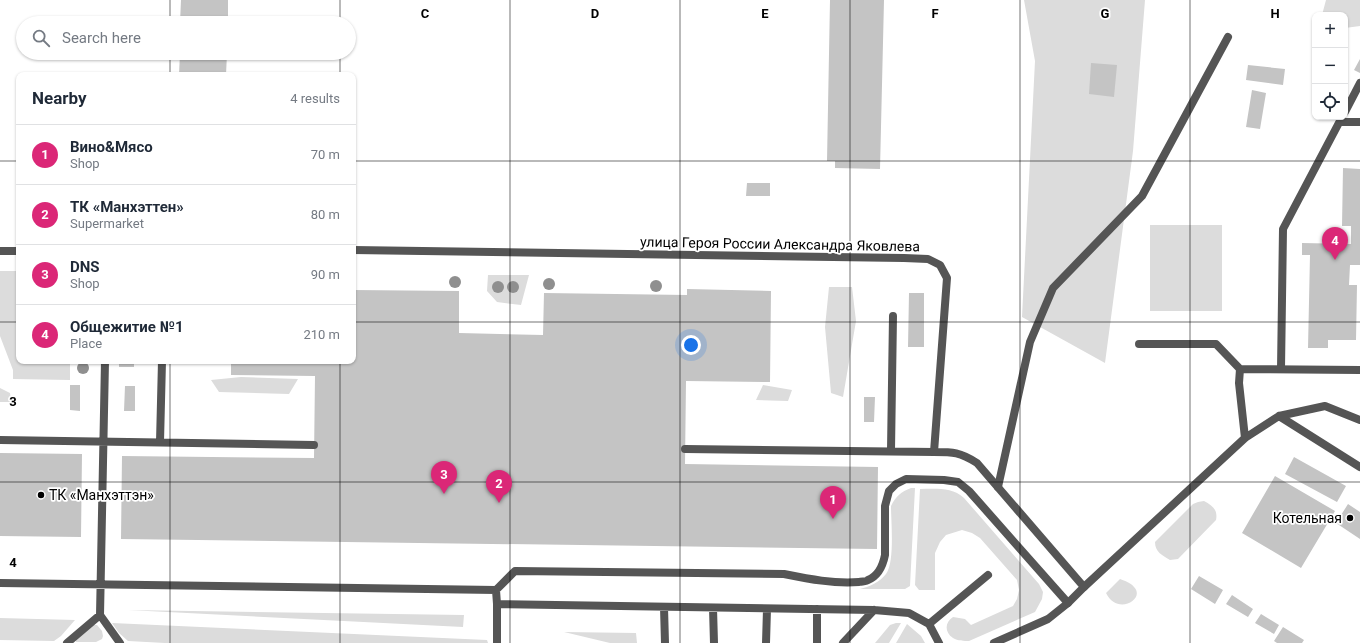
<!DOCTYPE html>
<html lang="en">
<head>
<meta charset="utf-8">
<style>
	body { margin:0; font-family:Roboto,sans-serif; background:#f2f2f3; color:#1f2937 }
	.controls { position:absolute; right:12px; top:12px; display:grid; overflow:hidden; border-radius:8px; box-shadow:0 1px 3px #0004 }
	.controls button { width:36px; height:36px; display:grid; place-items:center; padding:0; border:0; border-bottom:1px solid #e0e1e3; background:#fff; color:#1f2937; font:20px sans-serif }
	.you { position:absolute; left:691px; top:345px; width:14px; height:14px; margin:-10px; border:3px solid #fff; border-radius:50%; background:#1a73e8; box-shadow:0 0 0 6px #1a73e833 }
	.badge { display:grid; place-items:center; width:26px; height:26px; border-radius:50%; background:#db2777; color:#fff; font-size:13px; font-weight:700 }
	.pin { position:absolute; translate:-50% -33px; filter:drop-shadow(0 1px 2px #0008) }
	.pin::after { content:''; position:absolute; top:21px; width:14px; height:12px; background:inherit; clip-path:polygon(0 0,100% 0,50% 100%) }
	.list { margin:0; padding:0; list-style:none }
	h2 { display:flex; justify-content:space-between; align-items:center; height:52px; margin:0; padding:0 16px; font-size:17px }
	h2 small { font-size:13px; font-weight:400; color:#747a83 }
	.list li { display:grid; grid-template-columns:26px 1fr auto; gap:12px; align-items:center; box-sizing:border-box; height:60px; padding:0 16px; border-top:1px solid #e0e1e3 }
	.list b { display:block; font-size:15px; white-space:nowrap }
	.list p { margin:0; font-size:13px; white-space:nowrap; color:#747a83 }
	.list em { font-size:13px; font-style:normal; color:#747a83 }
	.icon { flex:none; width:22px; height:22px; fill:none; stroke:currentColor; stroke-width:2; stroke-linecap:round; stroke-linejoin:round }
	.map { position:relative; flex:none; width:1360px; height:643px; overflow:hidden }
	.search { position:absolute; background:#fff; box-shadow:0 1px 3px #0004; left:16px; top:16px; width:340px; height:44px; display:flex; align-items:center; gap:10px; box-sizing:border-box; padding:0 14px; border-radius:22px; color:#747a83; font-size:15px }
	.panel { position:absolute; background:#fff; box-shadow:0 1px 3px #0004; left:16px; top:72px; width:340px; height:292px; border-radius:8px }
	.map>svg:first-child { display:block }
	.green { fill:#dcdcdc }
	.building { fill:#c4c4c4 }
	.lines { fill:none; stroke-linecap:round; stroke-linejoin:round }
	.service { stroke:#555; stroke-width:8 }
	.minor { stroke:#555; stroke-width:8 }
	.tree { fill:#8f8f8f }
	.grid { fill:none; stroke:#000; stroke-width:1; stroke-opacity:0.55 }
	.poi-dot { fill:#000; stroke:#fff; stroke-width:1.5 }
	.labels { text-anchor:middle; stroke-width:3.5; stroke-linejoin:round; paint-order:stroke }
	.street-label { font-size:14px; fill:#000; stroke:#fff }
	.poi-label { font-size:14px; fill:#000; stroke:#fff; text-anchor:start }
	.grid-label { font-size:13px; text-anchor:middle; font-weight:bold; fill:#000; stroke:#fff; stroke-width:3.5; stroke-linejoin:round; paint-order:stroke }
</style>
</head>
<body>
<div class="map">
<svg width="1360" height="643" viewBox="0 0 1360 643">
	<rect width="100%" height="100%" fill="#fff"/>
	<path class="green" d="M1024,0H1145L1133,151L1105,363L1022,317L1035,61Z
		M1326,0H1360V26L1345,28V15H1322Z
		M1150,225H1222V311H1150Z
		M0,271H19V361H70V380L13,379V370L0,336Z
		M488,275H529L521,305L497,302L487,291Z
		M829,287H852L856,321L843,397L831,393L825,327Z
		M241,377L298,379L289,394L219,392L211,380Z
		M763,385L792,390L788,401L756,400Z
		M0,388L10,393L11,402H0Z
		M911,488H915L910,586L905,589H860C869,587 880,582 886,574C895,562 891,521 891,506C896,496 901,492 911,488Z
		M920,489C936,489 952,487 964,498L1039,584L1043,592L1042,599L1035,612L969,641C964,641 958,641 953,638C944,632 945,622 953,617L965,619L971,625L1013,606L1017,599L1019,590L1017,580L980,538L972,533L962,530L946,535L940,542L935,553V590H919L915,585Z
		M1204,501C1213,506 1218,510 1216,520L1178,559L1170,560C1162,555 1155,552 1155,542L1193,504L1198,502Z
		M1120,579C1125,581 1131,583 1134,587C1146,599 1117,616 1106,593Z
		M128,610L464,615L463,627Z
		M0,618L75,620L61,636L54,641L0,640Z
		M112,623L487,640L488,643H165L128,641L119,633Z
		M896,623H901L889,643H875L890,625Z
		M907,624L921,636L925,643H896Z
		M90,625H97L102,631L103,636L102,639L96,642H76V639Z
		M564,632L636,633L637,643H610Z"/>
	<path class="building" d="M181,0H228V23H180Z
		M830,0H884L880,169L835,168V161H827Z
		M180,53H227L226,75H179Z
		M1360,59V73L1354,70Z
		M1091,63L1117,65L1114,97L1089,94Z
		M1248,65L1285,69L1283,85L1246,80Z
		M1252,90L1266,93L1260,129L1246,127Z
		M1343,168L1360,169V265H1350L1349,285H1357L1356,340H1328V348H1308L1310,255H1302V243L1351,244V226H1342Z
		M747,183H770V196H746Z
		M687,289L771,291L770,382L686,381L685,464L878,467L877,549L121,539L122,456L314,458L315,376L231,375V361H353V290L459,291V333L543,335L544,293L687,295Z
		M909,293H924V347H908Z
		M119,361H134V367H119Z
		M70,385H80V411L70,410Z
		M125,386H135V411H124Z
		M864,397H875L874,422H864Z
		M0,453L82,454L81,537L0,536Z
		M1294,457L1346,486L1337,502L1285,474Z
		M1275,476L1335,511L1301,568L1242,533Z
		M1348,504L1360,512V539L1336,523Z
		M1199,576L1223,590L1215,604L1191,589Z
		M1232,595L1253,609L1248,617L1226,604Z
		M1261,614L1279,625L1274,634L1255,623Z
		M1283,627L1304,640L1302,643H1277L1274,641Z"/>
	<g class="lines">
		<path class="service" d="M1345,112L1360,83
			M1340,122H1360
			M1139,344H1216L1240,369L1360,370
			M1240,369L1239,383L1245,438
			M1281,369L1283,229L1342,117
			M1279,416L1360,467
			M0,440L314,445
			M160,442L162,361
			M685,449L934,452
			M891,450L893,316
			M998,487L1030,342L1053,288L1142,196L1228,37
			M0,583L496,590L515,571L784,574C809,579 834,584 859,582C862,581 866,582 868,580C878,576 883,565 885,555V506L889,491L896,484L906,479L944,480L958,482L969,491L1068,603
			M1084,587L1245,438L1279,416L1325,406L1360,420
			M496,590L497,604V643
			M497,604L874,610L909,613L929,624L939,643
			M664,607L665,643
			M713,608L714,643
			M100,615L105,361
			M929,624L988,575
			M67,643L100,615L120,643
			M766,643L767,609
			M817,643V609
			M843,643L874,610"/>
		<path class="minor" d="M353,250L904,258L928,259L940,265L947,278L934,452C953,452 960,452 977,463L1084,587L1068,603L1048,619L994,643
			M0,251H19"/>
	</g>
	<g class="tree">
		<circle cx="455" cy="282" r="6"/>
		<circle cx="549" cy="284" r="6"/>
		<circle cx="656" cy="286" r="6"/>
		<circle cx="498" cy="287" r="6"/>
		<circle cx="513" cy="287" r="6"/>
		<circle cx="83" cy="368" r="6"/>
	</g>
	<path class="grid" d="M170,0V23M340,0V23M510,0V643M680,0V643M850,0V643M1020,0V643M1190,0V643M170,53V75M340,53V75M0,161H19M353,161H1360M0,322H19M353,322H1360M170,361V643M340,361V643M0,482H1360"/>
	<g class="poi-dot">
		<circle cx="41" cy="495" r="4"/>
		<circle cx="1350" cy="518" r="4"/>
	</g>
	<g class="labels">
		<g class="street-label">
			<text transform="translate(780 244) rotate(1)" y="5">улица Героя России Александра Яковлева</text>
		</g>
		<g class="poi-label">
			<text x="49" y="500">ТК «Манхэттэн»</text>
			<text x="1342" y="523" text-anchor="end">Котельная</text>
		</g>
	</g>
	<g class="grid-label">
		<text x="425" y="18">C</text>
		<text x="595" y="18">D</text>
		<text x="765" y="18">E</text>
		<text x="935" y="18">F</text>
		<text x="1105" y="18">G</text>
		<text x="1275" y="18">H</text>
		<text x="13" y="406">3</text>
		<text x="13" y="567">4</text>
	</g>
</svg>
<div class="controls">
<button>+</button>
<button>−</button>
<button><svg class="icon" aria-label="locate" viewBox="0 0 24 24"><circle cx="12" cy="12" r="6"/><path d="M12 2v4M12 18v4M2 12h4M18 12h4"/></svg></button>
</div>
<div class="you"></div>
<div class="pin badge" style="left:833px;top:519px">1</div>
<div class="pin badge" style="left:499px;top:503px">2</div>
<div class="pin badge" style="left:444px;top:494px">3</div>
<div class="pin badge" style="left:1335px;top:260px">4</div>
<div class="search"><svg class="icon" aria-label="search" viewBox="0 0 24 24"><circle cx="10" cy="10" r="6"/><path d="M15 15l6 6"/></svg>Search here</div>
<section class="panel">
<h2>Nearby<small>4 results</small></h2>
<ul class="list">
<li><span class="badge">1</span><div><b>Вино&amp;Мясо</b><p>Shop</p></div><em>70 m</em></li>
<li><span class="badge">2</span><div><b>ТК «Манхэттен»</b><p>Supermarket</p></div><em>80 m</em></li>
<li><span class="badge">3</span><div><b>DNS</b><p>Shop</p></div><em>90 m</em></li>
<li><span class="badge">4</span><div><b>Общежитие №1</b><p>Place</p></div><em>210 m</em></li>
</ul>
</section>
</div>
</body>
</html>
